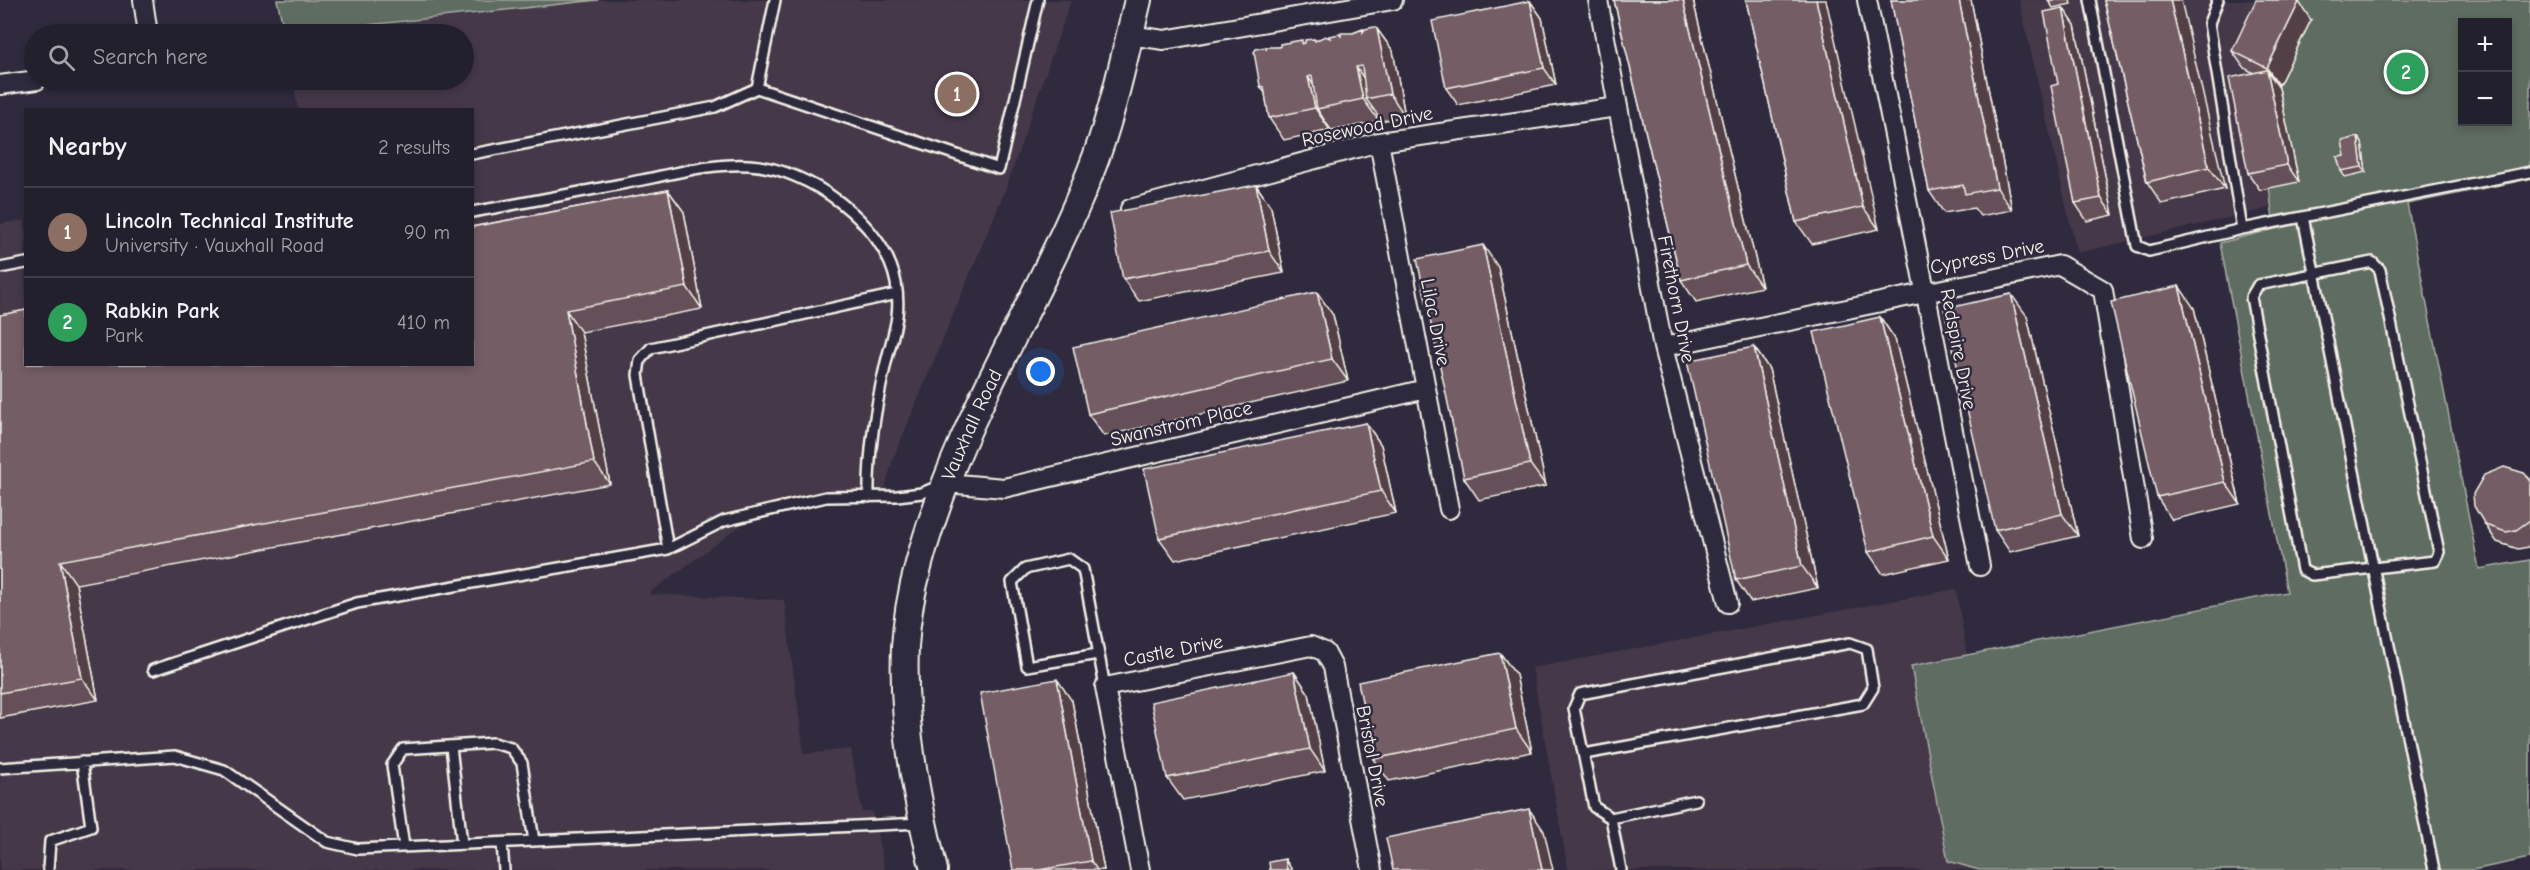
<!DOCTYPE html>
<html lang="en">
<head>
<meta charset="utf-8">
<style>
	body { margin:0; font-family:"Comic Neue",sans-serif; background:#2f2d3a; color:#f1f3f6 }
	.controls { position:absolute; right:18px; top:18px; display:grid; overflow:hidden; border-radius:0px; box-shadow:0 3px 9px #0003 }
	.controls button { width:54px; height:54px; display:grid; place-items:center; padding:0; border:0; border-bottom:2px solid #403e4a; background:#23202e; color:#f1f3f6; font:30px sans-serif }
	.you { position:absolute; left:1041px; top:372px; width:21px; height:21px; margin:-15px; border:4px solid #fff; border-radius:50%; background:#1a73e8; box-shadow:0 0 0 9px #1a73e833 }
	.badge { display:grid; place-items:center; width:39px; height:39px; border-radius:50%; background:#d93025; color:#fff; font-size:20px; font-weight:700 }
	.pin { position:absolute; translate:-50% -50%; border:3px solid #fff; box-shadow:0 2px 6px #0006 }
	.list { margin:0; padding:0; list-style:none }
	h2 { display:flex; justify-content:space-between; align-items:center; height:78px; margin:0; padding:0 24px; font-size:26px }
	h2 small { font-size:20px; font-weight:400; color:#a3a3aa }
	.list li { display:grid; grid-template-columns:39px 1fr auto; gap:18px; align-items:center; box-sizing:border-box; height:90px; padding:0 24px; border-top:2px solid #403e4a }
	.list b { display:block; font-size:22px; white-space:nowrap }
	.list p { margin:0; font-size:20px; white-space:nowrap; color:#a3a3aa }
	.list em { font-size:20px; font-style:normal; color:#a3a3aa }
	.icon { flex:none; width:33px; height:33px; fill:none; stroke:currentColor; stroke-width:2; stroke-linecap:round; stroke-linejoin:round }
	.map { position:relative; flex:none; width:2530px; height:870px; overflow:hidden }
	.search { position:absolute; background:#23202e; box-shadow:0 3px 9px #0003; left:24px; top:24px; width:450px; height:66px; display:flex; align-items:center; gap:15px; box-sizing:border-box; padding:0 21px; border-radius:33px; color:#a3a3aa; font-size:22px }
	.panel { position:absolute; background:#23202e; box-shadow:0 3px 9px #0003; left:24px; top:108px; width:450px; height:258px; border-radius:0px }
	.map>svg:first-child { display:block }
	.built { fill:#443949 }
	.green { fill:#5e6c62; stroke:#a9aea5; stroke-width:1.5; fill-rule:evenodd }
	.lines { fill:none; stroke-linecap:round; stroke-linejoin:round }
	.lane-casing { stroke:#f4f1e8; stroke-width:14 }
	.street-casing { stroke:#f4f1e8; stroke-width:22 }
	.secondary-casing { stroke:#f4f1e8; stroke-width:30 }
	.lane { stroke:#2f2a3d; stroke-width:9 }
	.street { stroke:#2f2a3d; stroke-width:18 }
	.secondary { stroke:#2f2a3d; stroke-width:26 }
	.wall { fill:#655058; stroke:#f4f1e8; stroke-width:1.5 }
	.shaded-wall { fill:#524147; stroke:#f4f1e8; stroke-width:1.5 }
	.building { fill:#755d66; stroke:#f4f1e8; stroke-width:1.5 }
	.labels { text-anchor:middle; stroke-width:5; stroke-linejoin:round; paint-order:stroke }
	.street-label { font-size:20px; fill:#f4f1e8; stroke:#2f2a3d }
</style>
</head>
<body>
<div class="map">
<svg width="2530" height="870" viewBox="0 0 2530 870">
	<rect width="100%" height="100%" fill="#2f2a3d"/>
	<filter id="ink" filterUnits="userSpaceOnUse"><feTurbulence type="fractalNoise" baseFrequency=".0167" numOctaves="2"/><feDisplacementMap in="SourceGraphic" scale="12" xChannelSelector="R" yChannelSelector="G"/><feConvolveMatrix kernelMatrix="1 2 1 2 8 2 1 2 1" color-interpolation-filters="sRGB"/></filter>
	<g filter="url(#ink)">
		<path class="built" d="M598,0H1071L1006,188L893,459L884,492L758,513L648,594L784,600L804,754L851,749L862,812L872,811L885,870H0V224L25,220L26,364H472V110L298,109L293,80H464V34H298Z
			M2019,0H2415L2395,179L2077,253Z
			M1956,589L1967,655L1911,666L1948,861L1979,870H1568L1532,668Z"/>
		<path class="green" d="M277,0H598L285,34Z
			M2285,0H2530V179L2407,204L2479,569L2530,560V858L2473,870H1979L1948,861L1911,666L2287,592L2220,243L2274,229L2256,72ZM2462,22H2508V122H2462Z"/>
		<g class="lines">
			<g class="lane-casing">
				<path id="lane" d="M775,0L757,88L999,169L1038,0
					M2090,0L2137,246L2149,251L2242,229L2530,172
					M2218,0L2209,23L2242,229
					M472,154L715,107L757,88
					M472,212C529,202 585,191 642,180C676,173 713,163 749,165C808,168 885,223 896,283C902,317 892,335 885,367C875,410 868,452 869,497
					M2303,217L2434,870
					M2372,262L2380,270L2439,552L2435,561L2312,575L2302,570L2251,297L2258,285Z
					M0,268L26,263
					M668,549L638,375L640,360L651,348L897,294
					M1098,654L1027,666L1012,582L1025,569L1069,559L1083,569L1105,687
					M153,670L357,603L668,549L724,521L826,497L897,496L922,493L941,485
					M451,746L462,844
					M1584,754L1863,704L1873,688L1867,649L1850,643L1580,694L1574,708L1594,807L1611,818
					M0,768L175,756L224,770L327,842L358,849L922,823
					M502,843L504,870
					M404,847L392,765L403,749L493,743L511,748L522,763L534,841
					M48,870L50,841L91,827L82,762
					M1621,870L1611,818L1696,800"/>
			</g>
			<g class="street-casing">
				<path id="street" d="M143,0L148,34
					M1598,0L1663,347L1728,603
					M1867,0L1980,566
					M1129,35L1164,40L1393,0
					M0,85L37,80
					M1379,142L1449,509
					M1130,209L1379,142L1617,107
					M1663,347L2060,265L2103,290L2143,539
					M946,483L1004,488L1426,389
					M1140,870L1105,687L1311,646L1325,652L1333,667L1372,870"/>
			</g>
			<g class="secondary-casing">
				<g id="secondary">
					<path id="s1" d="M934,870C916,797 902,722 905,647C908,590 926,535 946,482C987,376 1048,279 1090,173C1112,118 1124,58 1138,0"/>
				</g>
			</g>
			<use href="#lane" class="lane"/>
			<use href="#street" class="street"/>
			<use href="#secondary" class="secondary"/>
		</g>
		<path class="wall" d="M1614,0H1693L1762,287L1696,302L1681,280Z
			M1746,0L1879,229L1812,244L1796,222Z
			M1891,0H1971L2012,210L1980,216L1974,208L1944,213L1929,191Z
			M2048,0H2070L2071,4L2053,8Z
			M2104,0L2225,189L2162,204L2147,182Z
			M1530,1L1542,18L1556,85L1458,105L1446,88Z
			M2063,8L2075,25L2113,215L2087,221L2075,203L2058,84Z
			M2311,20L2279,85L2277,84L2279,88L2299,182L2260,190L2248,173L2254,73L2244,68L2232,51Z
			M1363,29L1364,31L1377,29L1393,51L1405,116L1382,121L1377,114L1379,121L1332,131L1329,127L1330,130L1284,140L1269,118L1265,93L1260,86L1267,49L1304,43L1314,39L1316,41L1330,38L1353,33Z
			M2358,137L2362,143L2366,172L2345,177L2341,171L2345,156Z
			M1256,185L1271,207L1284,273L1139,301L1123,279Z
			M668,190L684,212L702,309L581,332L610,484L76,584L98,700L0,718V315Z
			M1498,267L1546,486L1479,500L1464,478Z
			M2194,308L2240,504L2172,520L2157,497Z
			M1333,315L1348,381L1104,436L1088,414Z
			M2027,316L2078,536L2010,552L1995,530Z
			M1880,317L1895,339L1949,559L1883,574L1868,552Z
			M1754,347L1769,369L1818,588L1751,602L1736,580Z
			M1366,423L1381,445L1396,513L1175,560L1159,538Z
			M2530,479V546L2528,547L2518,549L2497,542L2485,525Z
			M1500,653L1516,675L1532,752L1389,781L1374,759Z
			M1294,672L1309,694L1325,771L1183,800L1167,778Z
			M1072,701L1104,870H1013Z"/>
		<path class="shaded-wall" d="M1683,0H1693L1762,287L1746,265Z
			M1816,0H1826L1879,229L1863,207Z
			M1959,0H1971L2012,210L1997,188Z
			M2170,0H2181L2225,189L2209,167Z
			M1530,1L1542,18L1556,85L1544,68Z
			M2299,2L2311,20L2279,85L2267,68Z
			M2063,8L2075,25L2113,215L2101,198Z
			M1377,29L1393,51L1405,116L1390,94Z
			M1356,67L1371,89L1366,99L1377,114L1379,121L1363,99Z
			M2267,70L2279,88L2299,182L2287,165Z
			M1308,77L1323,99L1317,109L1329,127L1330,130L1315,108Z
			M2358,137L2362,143L2366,172L2362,167Z
			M1256,185L1271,207L1284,273L1269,251Z
			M668,190L684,212L702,309L687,287Z
			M1483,245L1498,267L1546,486L1530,464Z
			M2179,286L2194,308L2240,504L2225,482Z
			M1317,292L1333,315L1348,381L1332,359Z
			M2011,294L2027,316L2078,536L2062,514Z
			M566,310L581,332L610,484L594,462Z
			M1880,317L1895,339L1949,559L1933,536Z
			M1754,347L1769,369L1818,588L1802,566Z
			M1366,423L1381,445L1396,513L1381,491Z
			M60,561L76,584L98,700L82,678Z
			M1500,653L1516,675L1532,752L1516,729Z
			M1294,672L1309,694L1325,771L1310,749Z
			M1057,679L1072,701L1104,870H1097L1091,861Z
			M1529,809L1544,831L1553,870H1542Z
			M1285,859L1292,870H1287Z"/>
		<path class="building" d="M1614,0H1683L1746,265L1681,280Z
			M1746,0H1816L1863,207L1796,222Z
			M1891,0H1959L1997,188L1965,194L1963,185L1929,191Z
			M2104,0H2170L2209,167L2147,182Z
			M2256,0H2294L2299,2L2267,68L2232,51Z
			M1530,1L1544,68L1446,88L1432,21Z
			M2063,8L2101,198L2075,203L2051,86L2058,84L2044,12Z
			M1374,27L1377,29L1390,94L1366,99L1362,66L1356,67L1363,99L1317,109L1312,76L1308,77L1315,108L1269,118L1264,87L1260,86L1254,52L1256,49L1266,47V50L1267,47H1280V44L1302,40V44L1305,43V40L1314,39L1315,41L1325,36L1330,38L1329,36L1339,34L1341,36V33H1353L1363,29V32L1365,29Z
			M2267,70L2287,165L2248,173L2229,78Z
			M2358,137L2362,167L2341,171L2337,157L2345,156L2342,141Z
			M1256,185L1269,251L1123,279L1110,213Z
			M668,190L687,287L566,310L594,462L60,561L82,678L0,693V315L26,310V364H472V227Z
			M1483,245L1530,464L1464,478L1417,259Z
			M2179,286L2225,482L2157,497L2111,302Z
			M1317,292L1332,359L1088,414L1073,347Z
			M2011,294L2062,514L1995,530L1944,309Z
			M1880,317L1933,536L1868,552L1814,332Z
			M1754,347L1802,566L1736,580L1687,361Z
			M1366,423L1381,491L1159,538L1144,469Z
			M2504,467L2524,473L2530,479V520L2516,530L2506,532L2485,525L2474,506L2473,494L2484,475Z
			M1500,653L1516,729L1374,759L1358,682Z
			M1294,672L1310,749L1167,778L1151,702Z
			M1057,679L1091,861L1039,870H1013L980,693Z
			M1529,809L1542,870H1393L1386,838Z
			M1285,859L1287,870H1270L1269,862Z"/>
	</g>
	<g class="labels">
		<g class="street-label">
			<text transform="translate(1367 126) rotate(-12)" y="7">Rosewood Drive</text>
			<text transform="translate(1987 256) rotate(-11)" y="7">Cypress Drive</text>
			<text transform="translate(1677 299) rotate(79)" y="7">Firethorn Drive</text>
			<text transform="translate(1436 322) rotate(79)" y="7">Lilac Drive</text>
			<text transform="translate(1959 349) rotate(79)" y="7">Redspire Drive</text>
			<text transform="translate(1181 423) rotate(-13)" y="7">Swanstrom Place</text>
			<text dy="7" stroke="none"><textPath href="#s1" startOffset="459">Vauxhall Road</textPath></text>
			<text transform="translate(1173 650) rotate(-11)" y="7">Castle Drive</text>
			<text transform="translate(1373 756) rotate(79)" y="7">Bristol Drive</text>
		</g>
	</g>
</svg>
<div class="controls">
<button>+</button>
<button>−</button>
</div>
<div class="you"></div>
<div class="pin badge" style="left:957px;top:94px;background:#8d6e63">1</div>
<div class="pin badge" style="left:2406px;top:72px;background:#2e9e5b">2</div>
<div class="search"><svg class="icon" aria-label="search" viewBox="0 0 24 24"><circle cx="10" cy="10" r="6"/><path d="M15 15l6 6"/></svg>Search here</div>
<section class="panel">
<h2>Nearby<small>2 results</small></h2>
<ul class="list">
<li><span class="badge" style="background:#8d6e63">1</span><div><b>Lincoln Technical Institute</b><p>University · Vauxhall Road</p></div><em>90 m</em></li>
<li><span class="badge" style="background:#2e9e5b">2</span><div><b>Rabkin Park</b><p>Park</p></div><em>410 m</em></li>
</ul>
</section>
</div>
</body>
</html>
